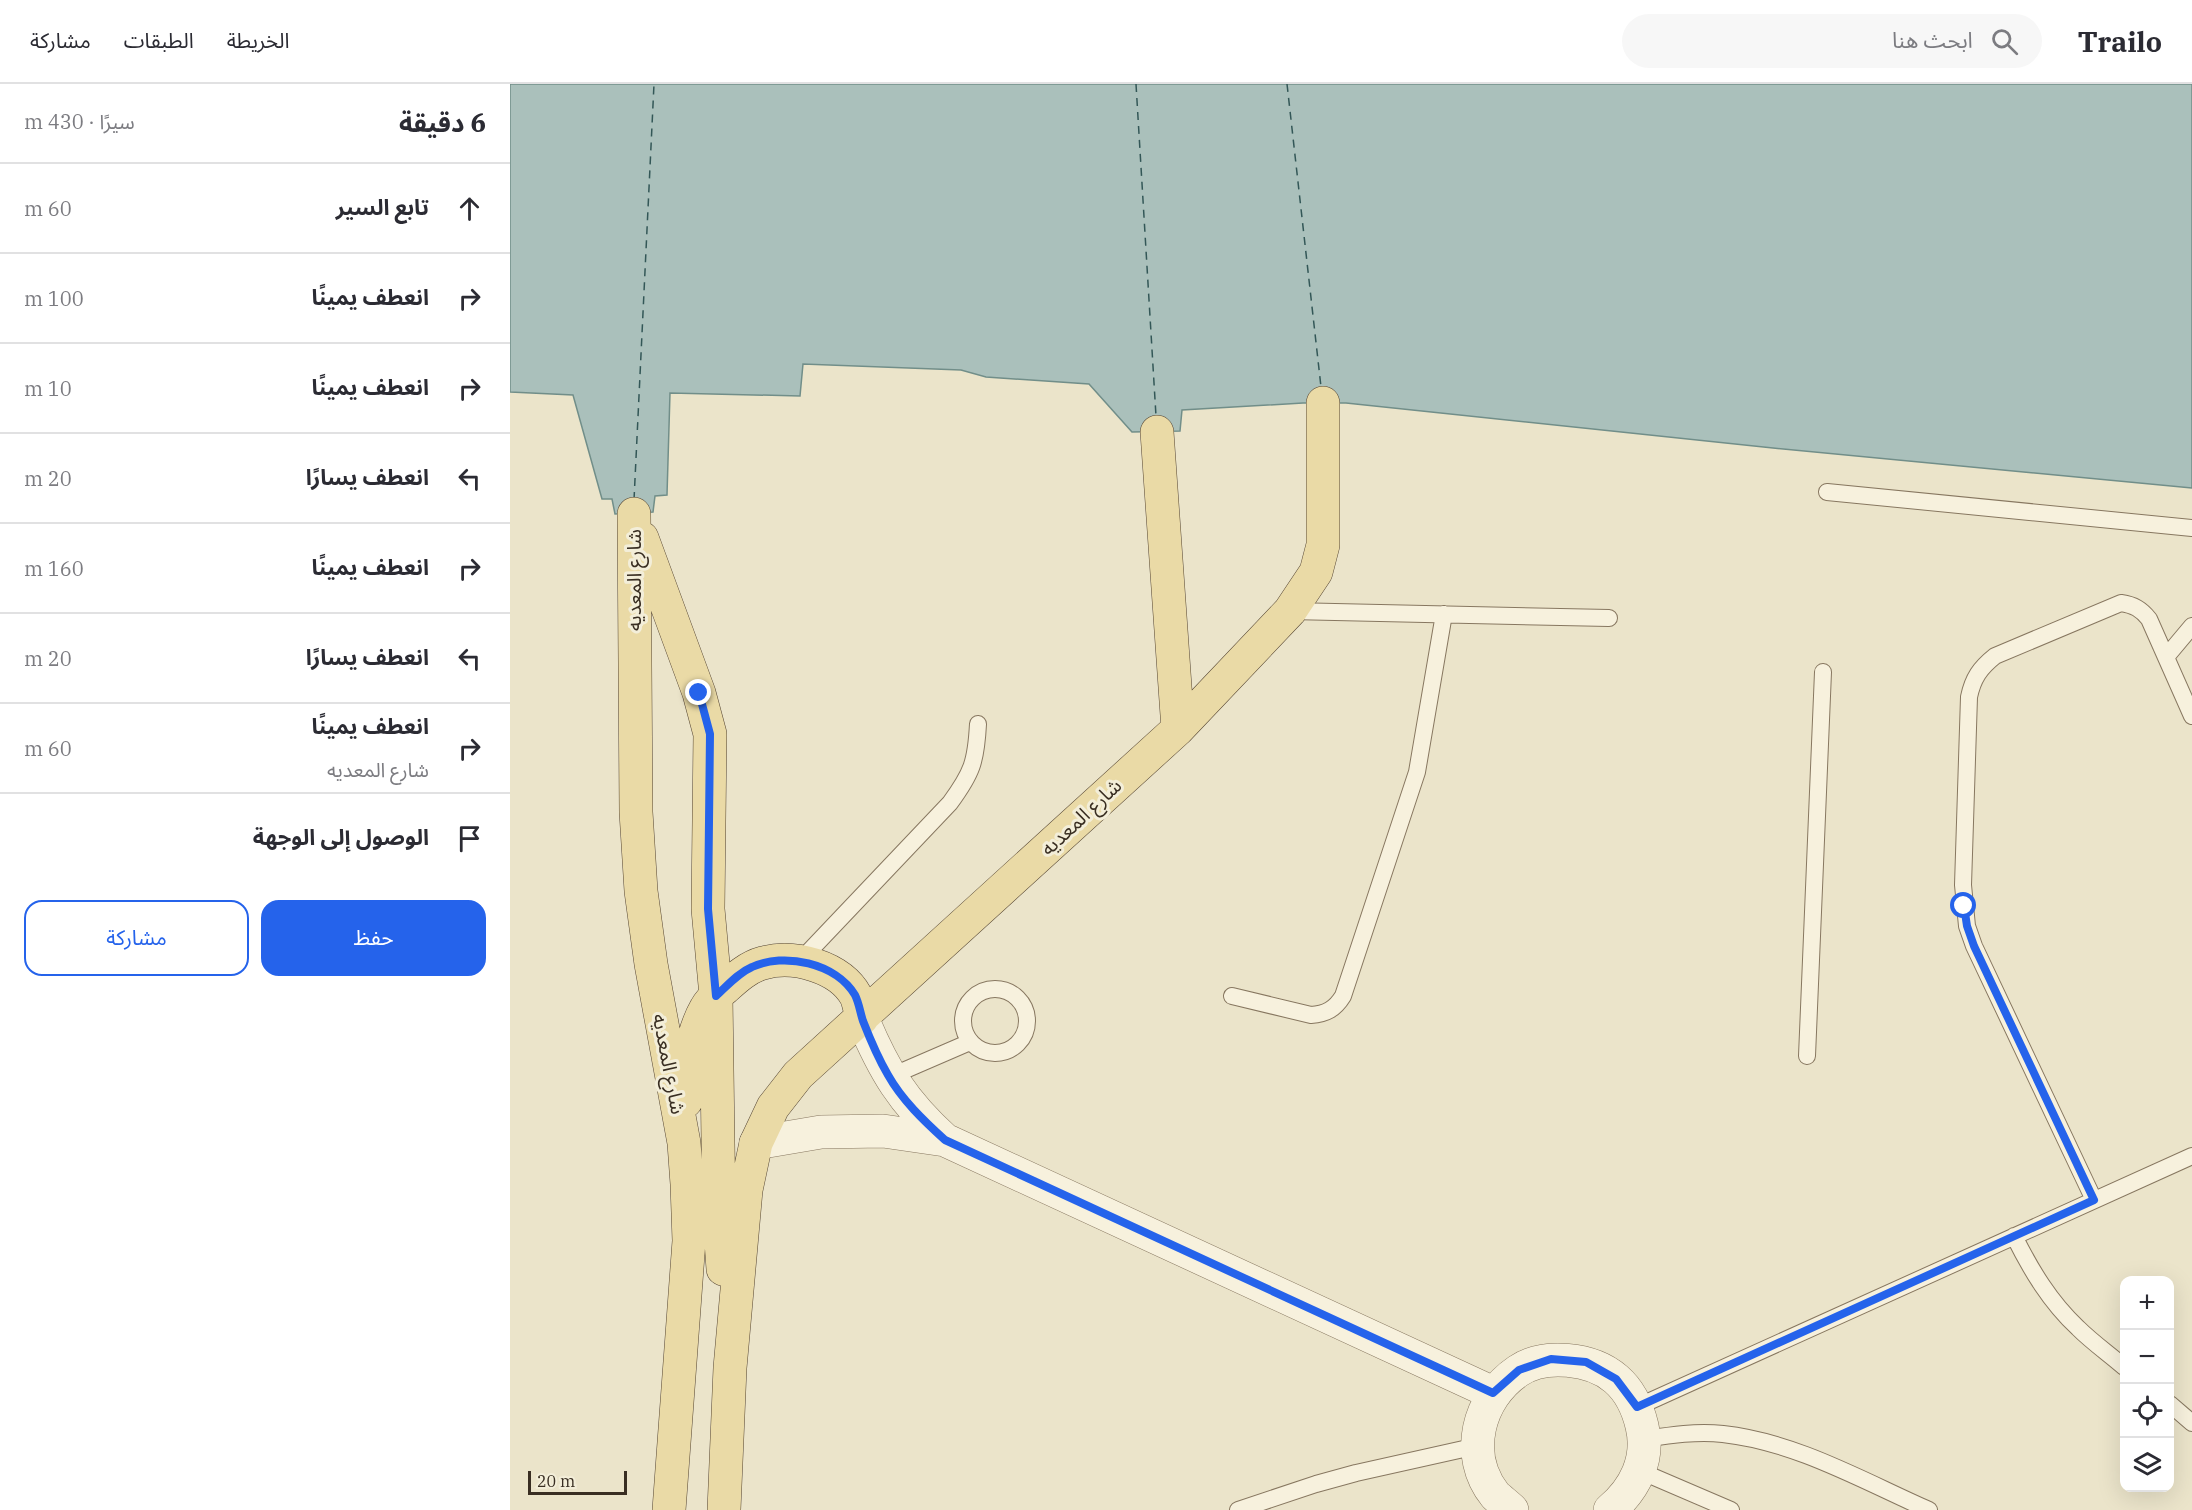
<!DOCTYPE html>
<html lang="ar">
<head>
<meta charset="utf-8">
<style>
	body { margin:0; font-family:"IBM Plex Serif","Noto Sans Arabic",serif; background:#f7f7f7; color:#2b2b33; direction:rtl }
	.controls { position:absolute; right:18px; bottom:18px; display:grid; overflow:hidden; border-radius:12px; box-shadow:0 6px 24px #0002 }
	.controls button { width:54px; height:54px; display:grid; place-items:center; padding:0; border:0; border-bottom:2px solid #e1e1e2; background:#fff; color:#2b2b33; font:30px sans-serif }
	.scale { position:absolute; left:18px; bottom:15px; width:99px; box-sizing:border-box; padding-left:6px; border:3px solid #392e22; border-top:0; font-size:16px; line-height:21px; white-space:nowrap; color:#392e22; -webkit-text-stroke:4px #f3eed9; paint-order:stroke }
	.stop { position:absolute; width:18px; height:18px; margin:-14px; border:4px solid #2563eb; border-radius:50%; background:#fff }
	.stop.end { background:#2563eb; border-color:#fff; box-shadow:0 2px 6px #0008 }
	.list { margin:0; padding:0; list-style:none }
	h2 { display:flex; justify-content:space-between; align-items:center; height:78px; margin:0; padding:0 24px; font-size:26px }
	h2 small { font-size:20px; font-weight:400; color:#7c7c81 }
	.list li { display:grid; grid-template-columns:39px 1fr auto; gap:18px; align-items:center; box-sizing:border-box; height:90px; padding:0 24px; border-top:2px solid #e1e1e2 }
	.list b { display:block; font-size:22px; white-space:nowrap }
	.list p { margin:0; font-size:20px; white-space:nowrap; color:#7c7c81 }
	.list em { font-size:20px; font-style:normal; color:#7c7c81 }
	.actions { display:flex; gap:12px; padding:18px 24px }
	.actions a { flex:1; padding:14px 0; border:2px solid #2563eb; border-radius:18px; text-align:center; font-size:21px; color:#2563eb }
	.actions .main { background:#2563eb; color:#fff }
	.icon { flex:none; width:33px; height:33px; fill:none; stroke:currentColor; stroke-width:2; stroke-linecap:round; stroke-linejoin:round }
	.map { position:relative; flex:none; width:1682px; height:1426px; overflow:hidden; direction:ltr }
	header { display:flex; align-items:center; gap:36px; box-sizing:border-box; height:84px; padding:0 30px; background:#fff; border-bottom:2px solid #e1e1e2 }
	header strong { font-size:28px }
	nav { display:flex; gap:33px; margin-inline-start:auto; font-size:21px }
	.search { width:420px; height:54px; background:#f7f7f7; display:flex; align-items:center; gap:15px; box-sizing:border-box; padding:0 21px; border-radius:33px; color:#7c7c81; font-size:22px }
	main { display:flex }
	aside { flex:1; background:#fff }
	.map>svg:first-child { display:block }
	.water { fill:#aac0bb; stroke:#718e89; stroke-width:1.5 }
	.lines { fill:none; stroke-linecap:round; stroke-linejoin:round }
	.ferry { stroke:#335757; stroke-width:1.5; stroke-dasharray:8 6; stroke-linecap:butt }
	.service-casing { stroke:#877760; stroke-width:18 }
	.minor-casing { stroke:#877760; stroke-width:34 }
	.primary-casing { stroke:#554533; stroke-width:34 }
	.service { stroke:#f7f1dd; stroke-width:16 }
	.minor { stroke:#f7f1dd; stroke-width:33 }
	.primary { stroke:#eadaa6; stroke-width:33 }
	.route { stroke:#2563eb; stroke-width:8 }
	.labels { text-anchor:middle; stroke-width:6; stroke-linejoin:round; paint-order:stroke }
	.street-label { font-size:20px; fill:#392e22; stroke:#f3eed9 }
</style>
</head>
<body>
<header>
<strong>Trailo</strong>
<div class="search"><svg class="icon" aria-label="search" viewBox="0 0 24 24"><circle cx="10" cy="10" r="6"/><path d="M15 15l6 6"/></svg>ابحث هنا</div>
<nav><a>الخريطة</a><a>الطبقات</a><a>مشاركة</a></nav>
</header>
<main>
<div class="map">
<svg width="1682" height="1426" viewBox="0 0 1682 1426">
	<rect width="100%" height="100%" fill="#ebe4ca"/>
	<path class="water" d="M0,0H1682V404L1263,364L836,319H793L672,326L670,347L622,348L579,300L476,293L451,286L293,280L290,312L160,309L157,411L145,412L143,428L105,430L102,415H92L63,311L0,308Z"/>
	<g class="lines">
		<path class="ferry" d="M626,0L646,332
			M777,0L811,303
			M124,416L144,0"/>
		<g class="service-casing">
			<path id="service" d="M1317,408L1682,444
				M780,527L1099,534
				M1656,573L1682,542
				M289,878L440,719C462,689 466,678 468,640
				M453 937a32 32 0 1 1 64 0a32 32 0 1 1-64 0Z
				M722,912L801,931C816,930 825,925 833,912L907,688L934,530
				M1297,972L1313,588
				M379,993L460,958
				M1584,1116L1464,862L1457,842L1453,801L1459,613C1463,594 1470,584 1485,572L1611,519C1624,521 1631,525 1639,535L1682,632
				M1504,1152C1521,1186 1540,1218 1568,1244C1582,1258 1599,1270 1614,1283
				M1660,1320L1682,1339
				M1127,1323L1682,1072
				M1135,1355C1161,1351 1187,1347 1213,1350C1286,1358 1353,1397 1419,1426
				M1130,1387L1221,1426
				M728,1426L806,1400L846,1389L967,1362"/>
		</g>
		<g class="minor-casing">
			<path id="minor" d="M352,934C374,987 393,1018 435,1056
				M246,1059L311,1048L373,1047L435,1056L983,1309
				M1002,1426C997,1421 990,1416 985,1411C953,1371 968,1314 1008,1287C1034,1269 1082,1274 1106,1295C1120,1307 1128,1325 1132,1342C1140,1375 1125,1405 1100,1426"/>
		</g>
		<g class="primary-casing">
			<path id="primary" d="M647,348L668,645
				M124,430L126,728L131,807L141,880L174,1059L177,1100L179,1157L159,1426
				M132,454L189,609L200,650L198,825L206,912L209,1130L213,1185
				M176,1017C178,986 180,952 196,924C200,916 208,910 215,904C226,894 238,883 253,879C284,870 330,883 346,912C349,919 350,927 352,934
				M214,1426L220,1284L236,1106L246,1059L263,1023L288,991L668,645L780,527L806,488L813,461V319"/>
		</g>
		<use href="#service" class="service"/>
		<use href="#minor" class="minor"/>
		<use href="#primary" class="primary"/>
	</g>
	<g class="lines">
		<path class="route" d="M189,609L200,650L198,825L206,912C217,902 228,889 242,883C274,868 326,879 345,911C349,919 350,928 353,937C360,955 368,974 378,991C392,1016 414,1037 435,1056L983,1309L1009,1286L1041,1275L1076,1278L1106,1295L1127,1323L1584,1116L1464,862L1457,842L1454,822"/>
	</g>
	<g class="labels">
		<g class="street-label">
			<text transform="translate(124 496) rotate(-90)" y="7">شارع المعديه</text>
			<text transform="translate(571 733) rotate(-43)" y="7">شارع المعديه</text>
			<text transform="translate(159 980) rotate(79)" y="7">شارع المعديه</text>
		</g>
	</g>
</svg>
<div class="controls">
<button>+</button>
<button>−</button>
<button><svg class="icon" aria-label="locate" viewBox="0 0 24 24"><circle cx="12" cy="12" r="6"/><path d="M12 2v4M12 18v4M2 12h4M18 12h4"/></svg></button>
<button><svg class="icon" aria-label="layers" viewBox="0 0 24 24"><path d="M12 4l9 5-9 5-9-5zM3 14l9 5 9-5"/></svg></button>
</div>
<div class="scale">20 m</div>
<div class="stop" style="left:1454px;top:822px"></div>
<div class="stop end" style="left:189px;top:609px"></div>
</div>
<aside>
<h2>6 دقيقة<small>سيرًا · 430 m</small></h2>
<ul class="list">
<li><svg class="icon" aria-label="ahead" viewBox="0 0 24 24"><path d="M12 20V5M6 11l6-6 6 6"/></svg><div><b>تابع السير</b></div><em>60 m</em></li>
<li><svg class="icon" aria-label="right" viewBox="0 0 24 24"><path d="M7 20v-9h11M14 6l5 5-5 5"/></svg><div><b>انعطف يمينًا</b></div><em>100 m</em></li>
<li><svg class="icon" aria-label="right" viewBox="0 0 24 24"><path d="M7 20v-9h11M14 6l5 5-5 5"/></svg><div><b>انعطف يمينًا</b></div><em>10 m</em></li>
<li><svg class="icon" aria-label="left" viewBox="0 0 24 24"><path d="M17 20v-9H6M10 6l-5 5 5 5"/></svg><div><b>انعطف يسارًا</b></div><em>20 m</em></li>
<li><svg class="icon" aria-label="right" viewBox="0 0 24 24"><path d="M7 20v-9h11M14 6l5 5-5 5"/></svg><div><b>انعطف يمينًا</b></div><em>160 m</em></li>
<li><svg class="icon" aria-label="left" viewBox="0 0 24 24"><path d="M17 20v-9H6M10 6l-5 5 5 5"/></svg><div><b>انعطف يسارًا</b></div><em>20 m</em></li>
<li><svg class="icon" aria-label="right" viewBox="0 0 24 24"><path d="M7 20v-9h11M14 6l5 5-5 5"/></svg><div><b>انعطف يمينًا</b><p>شارع المعديه</p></div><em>60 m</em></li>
<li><svg class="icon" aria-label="arrive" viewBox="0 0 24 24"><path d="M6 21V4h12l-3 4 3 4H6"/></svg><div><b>الوصول إلى الوجهة</b></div></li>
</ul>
<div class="actions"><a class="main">حفظ</a><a>مشاركة</a></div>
</aside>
</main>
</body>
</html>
